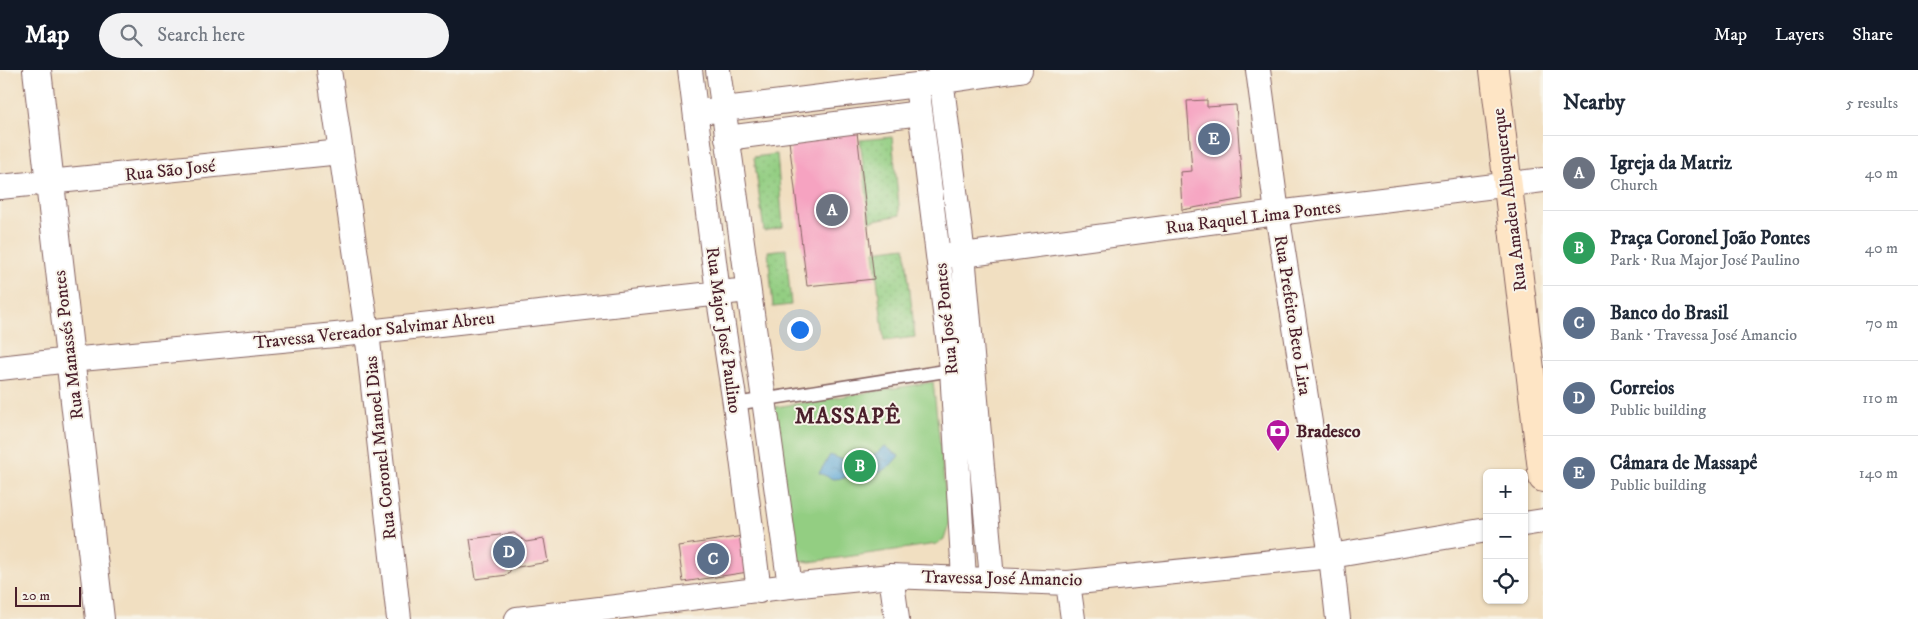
<!DOCTYPE html>
<html lang="en">
<head>
<meta charset="utf-8">
<style>
	body { margin:0; font-family:"IM FELL DW Pica",serif; background:#f2f2f3; color:#1f2937 }
	.controls { position:absolute; right:15px; bottom:15px; display:grid; overflow:hidden; border-radius:8px; box-shadow:0 1px 4px #0004 }
	.controls button { width:45px; height:45px; display:grid; place-items:center; padding:0; border:0; border-bottom:1px solid #e0e1e3; background:#fff; color:#1f2937; font:25px sans-serif }
	.scale { position:absolute; left:15px; bottom:12px; width:66px; box-sizing:border-box; padding-left:5px; border:2px solid #4a1f2b; border-top:0; font-size:14px; line-height:18px; white-space:nowrap; color:#4a1f2b; -webkit-text-stroke:4px #f7f3e8; paint-order:stroke }
	.you { position:absolute; left:799px; top:259px; width:18px; height:18px; margin:-12px; border:4px solid #fff; border-radius:50%; background:#1a73e8; box-shadow:0 0 0 8px #1a73e833 }
	.badge { display:grid; place-items:center; width:32px; height:32px; border-radius:50%; background:#111827; color:#fff; font-size:16px; font-weight:700 }
	.pin { position:absolute; translate:-50% -50%; border:2px solid #fff; box-shadow:0 1px 5px #0006 }
	.list { margin:0; padding:0; list-style:none }
	h2 { display:flex; justify-content:space-between; align-items:center; height:65px; margin:0; padding:0 20px; font-size:21px }
	h2 small { font-size:16px; font-weight:400; color:#747a83 }
	.list li { display:grid; grid-template-columns:32px 1fr auto; gap:15px; align-items:center; box-sizing:border-box; height:75px; padding:0 20px; border-top:1px solid #e0e1e3 }
	.list b { display:block; font-size:19px; white-space:nowrap }
	.list p { margin:0; font-size:16px; white-space:nowrap; color:#747a83 }
	.list em { font-size:16px; font-style:normal; color:#747a83 }
	.icon { flex:none; width:28px; height:28px; fill:none; stroke:currentColor; stroke-width:2; stroke-linecap:round; stroke-linejoin:round }
	.map { position:relative; flex:none; width:1543px; height:549px; overflow:hidden }
	header { display:flex; align-items:center; gap:30px; box-sizing:border-box; height:70px; padding:0 25px; background:#111827; color:#fff }
	header strong { font-size:24px }
	nav { display:flex; gap:28px; margin-inline-start:auto; font-size:18px }
	.search { width:350px; height:45px; background:#f2f2f3; display:flex; align-items:center; gap:12px; box-sizing:border-box; padding:0 18px; border-radius:28px; color:#747a83; font-size:19px }
	main { display:flex }
	aside { flex:1; background:#fff }
	.map>svg:first-child { display:block }
	.grass { fill:url(#grass-dots); stroke:#6e7656 }
	.green { fill:#93ce82; stroke:#6e7656 }
	.water { fill:url(#water-ripples); stroke:#546480 }
	.building { fill:#f6a3c1 }
	.lines { fill:none; stroke-linecap:round; stroke-linejoin:round }
	.service-casing { stroke:#846260; stroke-width:15 }
	.minor-casing { stroke:#846260; stroke-width:26 }
	.tertiary-casing { stroke:#846260; stroke-width:30 }
	.secondary-casing { stroke:#846260; stroke-width:30 }
	.service { stroke:#fff; stroke-width:12 }
	.minor { stroke:#fff; stroke-width:24 }
	.tertiary { stroke:#fff; stroke-width:28 }
	.secondary { stroke:#fee5c5; stroke-width:28 }
	.labels { text-anchor:middle; stroke-width:4; stroke-linejoin:round; paint-order:stroke }
	.street-label { font-size:18px; fill:#4a1f2b; stroke:#f7f3e8 }
	.poi-label { font-size:18px; font-weight:bold; fill:#4a1f2b; stroke:#f7f3e8; text-anchor:start }
	.district-label { font-size:22px; font-weight:bold; letter-spacing:1px; fill:#4a1f2b; stroke:#f7f3e8 }
</style>
</head>
<body>
<header>
<strong>Map</strong>
<div class="search"><svg class="icon" aria-label="search" viewBox="0 0 24 24"><circle cx="10" cy="10" r="6"/><path d="M15 15l6 6"/></svg>Search here</div>
<nav><a>Map</a><a>Layers</a><a>Share</a></nav>
</header>
<main>
<div class="map">
<svg width="1543" height="549" viewBox="0 0 1543 549">
	<defs>
		<pattern id="grass-dots" width="8" height="8" patternUnits="userSpaceOnUse" patternTransform="scale(1.25)"><rect width="8" height="8" fill="#93ce82"/><path d="M2 2h.1M6 6h.1" fill="none" stroke="#80b070" stroke-width="1.8" stroke-linecap="round"/></pattern>
		<pattern id="water-ripples" width="26" height="14" patternUnits="userSpaceOnUse" patternTransform="scale(1.25)"><rect width="26" height="14" fill="#5fa8d6"/><path d="M2 4q2-2 4 0t4 0M15 11q2-2 4 0t4 0" fill="none" stroke="#5088ae"/></pattern>
	</defs>
	<rect width="100%" height="100%" fill="#f7f3e8"/>
	<filter id="ink" filterUnits="userSpaceOnUse"><feTurbulence type="fractalNoise" baseFrequency=".02" numOctaves="2"/><feDisplacementMap in="SourceGraphic" scale="10" xChannelSelector="R" yChannelSelector="G"/><feConvolveMatrix kernelMatrix="1 2 1 2 8 2 1 2 1" color-interpolation-filters="sRGB"/></filter>
	<filter id="wash" filterUnits="userSpaceOnUse"><feTurbulence type="fractalNoise" baseFrequency=".0096" numOctaves="4" result="noise"/><feDisplacementMap in="SourceGraphic" scale="20" xChannelSelector="R" yChannelSelector="G"/><feGaussianBlur stdDeviation="1.12" result="paint"/><feColorMatrix in="noise" values="0 0 0 0 0 0 0 0 0 0 0 0 0 0 0 0 0 1.4 0 .05"/><feComposite in="paint" operator="in"/></filter>
	<g filter="url(#wash)">
		<rect width="100%" height="100%" fill="#f1dfc1"/>
		<path class="grass" d="M892,67L900,145L870,151L860,70Z
			M777,84L783,157L764,161L754,87Z
			M905,177L915,267L884,271L874,181Z
			M786,179L791,235L773,237L768,181Z"/>
		<path class="green" d="M933,312L949,455L944,469L937,474L810,492L797,490L769,338Z"/>
		<path class="water" d="M885,376L899,386L888,398L873,405L869,396L846,400L845,408L833,409L819,403L830,385C853,394 866,393 885,376Z"/>
		<g id="blocks">
			<path class="building" d="M1207,30V37L1236,35L1243,129L1182,140L1180,102L1192,101L1187,31Z
				M857,62L874,209L807,216L789,71Z
				M514,463L526,472L544,469L548,492L512,498L507,505L476,509L470,469Z
				M743,466L748,502L683,512L678,476Z"/>
		</g>
	</g>
	<g filter="url(#ink)">
		<use href="#blocks" fill-opacity="0" stroke="#846260" stroke-width="1"/>
		<g class="lines">
			<g class="service-casing">
				<path id="service" d="M735,334L958,299"/>
			</g>
			<g class="minor-casing">
				<path id="minor" d="M329,0L367,262L399,549
					M690,0L718,223L735,334L759,521
					M718,0L790,516
					M940,0L963,185L992,509
					M1258,0L1277,143L1331,486L1338,549
					M708,41L917,15
					M727,68L920,43
					M0,117L341,82
					M938,185H963L1277,143L1543,110
					M0,298L70,290L367,262L748,220
					M1524,454L1543,451
					M891,506L897,549
					M964,509L952,299L917,15L1020,0
					M1068,513L1073,549
					M517,549L790,516L891,506L1068,513L1331,486L1487,460"/>
			</g>
			<g class="tertiary-casing">
				<path id="tertiary" d="M37,0L100,549"/>
			</g>
			<g class="secondary-casing">
				<path id="secondary" d="M1494,0L1543,408"/>
			</g>
			<use href="#service" class="service"/>
			<use href="#minor" class="minor"/>
			<use href="#tertiary" class="tertiary"/>
			<use href="#secondary" class="secondary"/>
		</g>
	</g>
	<defs>
		<g id="bank-pin" transform="scale(1.25)"><path d="M0 17L-7.5 6A9.5 9.5 0 1 1 7.5 6Z" fill="#b5179e" stroke="#f7f3e8"/><path d="M-6-4H6V4H-6ZM0-2.3a2.3 2.3 0 1 0 0 4.6a2.3 2.3 0 1 0 0-4.6Z" fill="#fff"/></g>
	</defs>
	<g fill-rule="evenodd">
		<use href="#bank-pin" x="1278" y="361"/>
	</g>
	<g class="labels">
		<g class="street-label">
			<text transform="translate(170 100) rotate(-6)" y="6">Rua São José</text>
			<text transform="translate(1509 130) rotate(-97)" y="6">Rua Amadeu Albuquerque</text>
			<text transform="translate(1253 147) rotate(-7)" y="6">Rua Raquel Lima Pontes</text>
			<text transform="translate(1293 245) rotate(81)" y="6">Rua Prefeito Beto Lira</text>
			<text transform="translate(946 249) rotate(-96)" y="6">Rua José Pontes</text>
			<text transform="translate(374 260) rotate(-6)" y="6">Travessa Vereador Salvimar Abreu</text>
			<text transform="translate(724 260) rotate(82)" y="6">Rua Major José Paulino</text>
			<text transform="translate(68 275) rotate(-97)" y="6">Rua Manassés Pontes</text>
			<text transform="translate(380 378) rotate(-96)" y="6">Rua Coronel Manoel Dias</text>
			<text transform="translate(1002 508) rotate(1)" y="6">Travessa José Amancio</text>
		</g>
		<g class="poi-label">
			<text x="1296" y="367">Bradesco</text>
		</g>
		<g class="district-label">
			<text x="848" y="353">MASSAPÊ</text>
		</g>
	</g>
</svg>
<div class="controls">
<button>+</button>
<button>−</button>
<button><svg class="icon" aria-label="locate" viewBox="0 0 24 24"><circle cx="12" cy="12" r="6"/><path d="M12 2v4M12 18v4M2 12h4M18 12h4"/></svg></button>
</div>
<div class="scale">20 m</div>
<div class="you"></div>
<div class="pin badge" style="left:832px;top:140px;background:#6b7280">A</div>
<div class="pin badge" style="left:860px;top:396px;background:#2e9e5b">B</div>
<div class="pin badge" style="left:713px;top:489px;background:#5c6f8a">C</div>
<div class="pin badge" style="left:509px;top:482px;background:#5c6f8a">D</div>
<div class="pin badge" style="left:1214px;top:69px;background:#5c6f8a">E</div>
</div>
<aside>
<h2>Nearby<small>5 results</small></h2>
<ul class="list">
<li><span class="badge" style="background:#6b7280">A</span><div><b>Igreja da Matriz</b><p>Church</p></div><em>40 m</em></li>
<li><span class="badge" style="background:#2e9e5b">B</span><div><b>Praça Coronel João Pontes</b><p>Park · Rua Major José Paulino</p></div><em>40 m</em></li>
<li><span class="badge" style="background:#5c6f8a">C</span><div><b>Banco do Brasil</b><p>Bank · Travessa José Amancio</p></div><em>70 m</em></li>
<li><span class="badge" style="background:#5c6f8a">D</span><div><b>Correios</b><p>Public building</p></div><em>110 m</em></li>
<li><span class="badge" style="background:#5c6f8a">E</span><div><b>Câmara de Massapê</b><p>Public building</p></div><em>140 m</em></li>
</ul>
</aside>
</main>
</body>
</html>
